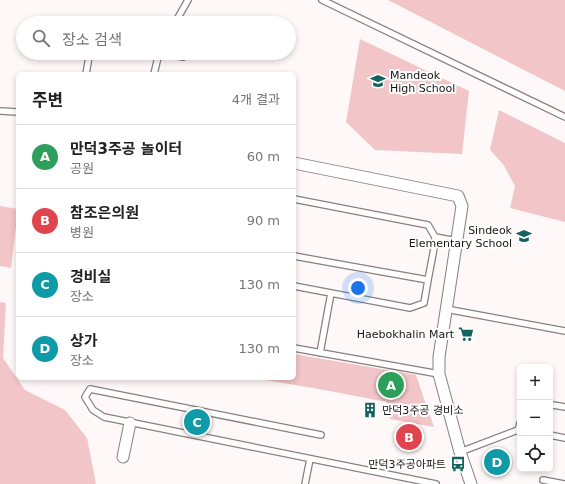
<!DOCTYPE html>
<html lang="ko">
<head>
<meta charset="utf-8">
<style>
	body { margin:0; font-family:"DejaVu Sans","Noto Sans KR",sans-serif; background:#f2f2f2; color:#222 }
	.controls { position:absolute; right:12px; bottom:12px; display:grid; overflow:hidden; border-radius:6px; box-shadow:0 2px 6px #0003 }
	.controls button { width:36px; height:36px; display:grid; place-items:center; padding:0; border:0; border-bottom:1px solid #e0e0e0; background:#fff; color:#222; font:20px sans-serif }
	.you { position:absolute; left:358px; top:288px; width:14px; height:14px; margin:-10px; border:3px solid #fff; border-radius:50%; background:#1a73e8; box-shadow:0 0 0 6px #1a73e833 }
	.badge { display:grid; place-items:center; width:26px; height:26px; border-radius:50%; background:#1a73e8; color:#fff; font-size:13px; font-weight:700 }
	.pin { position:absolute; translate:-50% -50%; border:2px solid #fff; box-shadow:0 1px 4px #0006 }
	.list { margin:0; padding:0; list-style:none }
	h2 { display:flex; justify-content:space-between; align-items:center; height:52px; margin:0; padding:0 16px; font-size:17px }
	h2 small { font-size:13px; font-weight:400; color:#767676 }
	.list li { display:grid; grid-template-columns:26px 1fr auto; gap:12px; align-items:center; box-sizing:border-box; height:64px; padding:0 16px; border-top:1px solid #e0e0e0 }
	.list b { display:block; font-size:15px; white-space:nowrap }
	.list p { margin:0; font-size:13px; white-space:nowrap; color:#767676 }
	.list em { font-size:13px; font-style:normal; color:#767676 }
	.icon { flex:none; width:22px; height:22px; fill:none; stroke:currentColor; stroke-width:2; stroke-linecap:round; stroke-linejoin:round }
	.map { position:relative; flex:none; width:565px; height:484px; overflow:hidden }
	.search { position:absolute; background:#fff; box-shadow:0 2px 6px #0003; left:16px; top:16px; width:280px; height:44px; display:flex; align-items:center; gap:10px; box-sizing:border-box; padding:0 14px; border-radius:22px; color:#767676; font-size:15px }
	.panel { position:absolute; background:#fff; box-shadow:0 2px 6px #0003; left:16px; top:72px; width:280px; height:308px; border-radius:6px }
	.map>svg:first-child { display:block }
	.green { fill:#f2c5c8 }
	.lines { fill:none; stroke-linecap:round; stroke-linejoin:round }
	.lane-casing { stroke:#887f80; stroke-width:8 }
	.street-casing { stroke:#887f80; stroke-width:13 }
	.lane { stroke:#fff; stroke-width:5.5 }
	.street { stroke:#fff; stroke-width:11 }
	.labels { text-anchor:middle; stroke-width:4; stroke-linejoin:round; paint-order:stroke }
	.poi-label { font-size:11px; fill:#191515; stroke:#fff; text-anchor:end }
</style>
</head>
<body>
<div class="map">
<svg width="565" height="484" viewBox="0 0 565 484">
	<rect width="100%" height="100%" fill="#fef8f8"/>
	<path class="green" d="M388,0H565V91Z
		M360,39L469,91L462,154L375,150L346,122Z
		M499,110L565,143V222L510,208L515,186L503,164L490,150Z
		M0,206L18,209L11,268L0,266Z
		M0,302L6,303L3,358L25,390L65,410L87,438L96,484H0Z
		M294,354L416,375L425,402L434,427L390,419L387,402L319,389L252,378H294Z"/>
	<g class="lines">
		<g class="lane-casing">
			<path id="lane" d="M322,0L565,117
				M175,23L188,0
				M161,53L183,57
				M86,74L89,57
				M154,74L159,53
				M0,111L18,112
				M294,199L428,225L435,237V243L428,280
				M435,237L457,241
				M294,256L428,280L424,303L410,308L294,286
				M446,309L565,331
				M294,348L439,374
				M320,353L331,293
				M553,405L565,407
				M321,435L90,389L85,397L93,410L104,417L436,484
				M550,435L565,438
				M460,452L518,430L520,423
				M543,480L564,484
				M305,484L310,459"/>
		</g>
		<g class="street-casing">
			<path id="street" d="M294,163L458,196L462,206L439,357V374L460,452L471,484
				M123,457L130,423"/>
		</g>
		<use href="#lane" class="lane"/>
		<use href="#street" class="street"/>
	</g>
	<defs>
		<g id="school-bare" transform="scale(1.2)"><path d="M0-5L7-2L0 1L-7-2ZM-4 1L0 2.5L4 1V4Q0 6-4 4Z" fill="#15635e" stroke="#fff" stroke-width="2.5" paint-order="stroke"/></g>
		<g id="supermarket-bare" transform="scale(1.2)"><path d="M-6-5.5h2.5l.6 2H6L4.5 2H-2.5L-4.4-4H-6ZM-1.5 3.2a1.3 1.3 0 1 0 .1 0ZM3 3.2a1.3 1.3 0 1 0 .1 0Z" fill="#15635e" stroke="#fff" stroke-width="2.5" paint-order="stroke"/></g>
		<g id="building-bare" transform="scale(1.2)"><path d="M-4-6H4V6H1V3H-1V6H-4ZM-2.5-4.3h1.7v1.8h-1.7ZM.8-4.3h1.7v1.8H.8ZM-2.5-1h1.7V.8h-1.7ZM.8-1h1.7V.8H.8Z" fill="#15635e" stroke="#fff" stroke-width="2.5" paint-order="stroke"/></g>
		<g id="bus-bare" transform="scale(1.2)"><path d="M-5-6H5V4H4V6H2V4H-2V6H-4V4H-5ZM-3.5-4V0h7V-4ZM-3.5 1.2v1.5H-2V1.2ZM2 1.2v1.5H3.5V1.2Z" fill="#15635e" stroke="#fff" stroke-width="2.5" paint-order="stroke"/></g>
	</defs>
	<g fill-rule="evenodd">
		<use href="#school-bare" x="378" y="81"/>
		<use href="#school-bare" x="524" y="236"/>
		<use href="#supermarket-bare" x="466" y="334"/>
		<use href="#building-bare" x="370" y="410"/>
		<use href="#bus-bare" x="458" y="464"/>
	</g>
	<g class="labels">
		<g class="poi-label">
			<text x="390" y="79" text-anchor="start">Mandeok<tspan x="390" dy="13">High School</tspan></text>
			<text x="512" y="234">Sindeok<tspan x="512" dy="13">Elementary School</tspan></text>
			<text x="454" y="338">Haebokhalin Mart</text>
			<text x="382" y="414" text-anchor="start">만덕3주공 경비소</text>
			<text x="446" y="468">만덕3주공아파트</text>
		</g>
	</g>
</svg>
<div class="controls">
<button>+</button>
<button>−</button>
<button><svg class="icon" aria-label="locate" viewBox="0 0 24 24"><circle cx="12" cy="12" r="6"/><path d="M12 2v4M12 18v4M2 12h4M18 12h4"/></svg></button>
</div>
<div class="you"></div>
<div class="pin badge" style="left:391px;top:385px;background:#2e9e5b">A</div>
<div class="pin badge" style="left:409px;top:437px;background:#e0444e">B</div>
<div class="pin badge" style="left:197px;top:422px;background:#0f9aa8">C</div>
<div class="pin badge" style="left:497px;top:462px;background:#0f9aa8">D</div>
<div class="search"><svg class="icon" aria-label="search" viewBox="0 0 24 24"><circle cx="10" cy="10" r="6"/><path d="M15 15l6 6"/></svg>장소 검색</div>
<section class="panel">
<h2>주변<small>4개 결과</small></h2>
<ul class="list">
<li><span class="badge" style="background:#2e9e5b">A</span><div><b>만덕3주공 놀이터</b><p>공원</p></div><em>60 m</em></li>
<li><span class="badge" style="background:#e0444e">B</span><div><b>참조은의원</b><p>병원</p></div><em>90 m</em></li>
<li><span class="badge" style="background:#0f9aa8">C</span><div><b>경비실</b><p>장소</p></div><em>130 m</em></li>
<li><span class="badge" style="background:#0f9aa8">D</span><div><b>상가</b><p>장소</p></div><em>130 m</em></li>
</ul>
</section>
</div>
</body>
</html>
